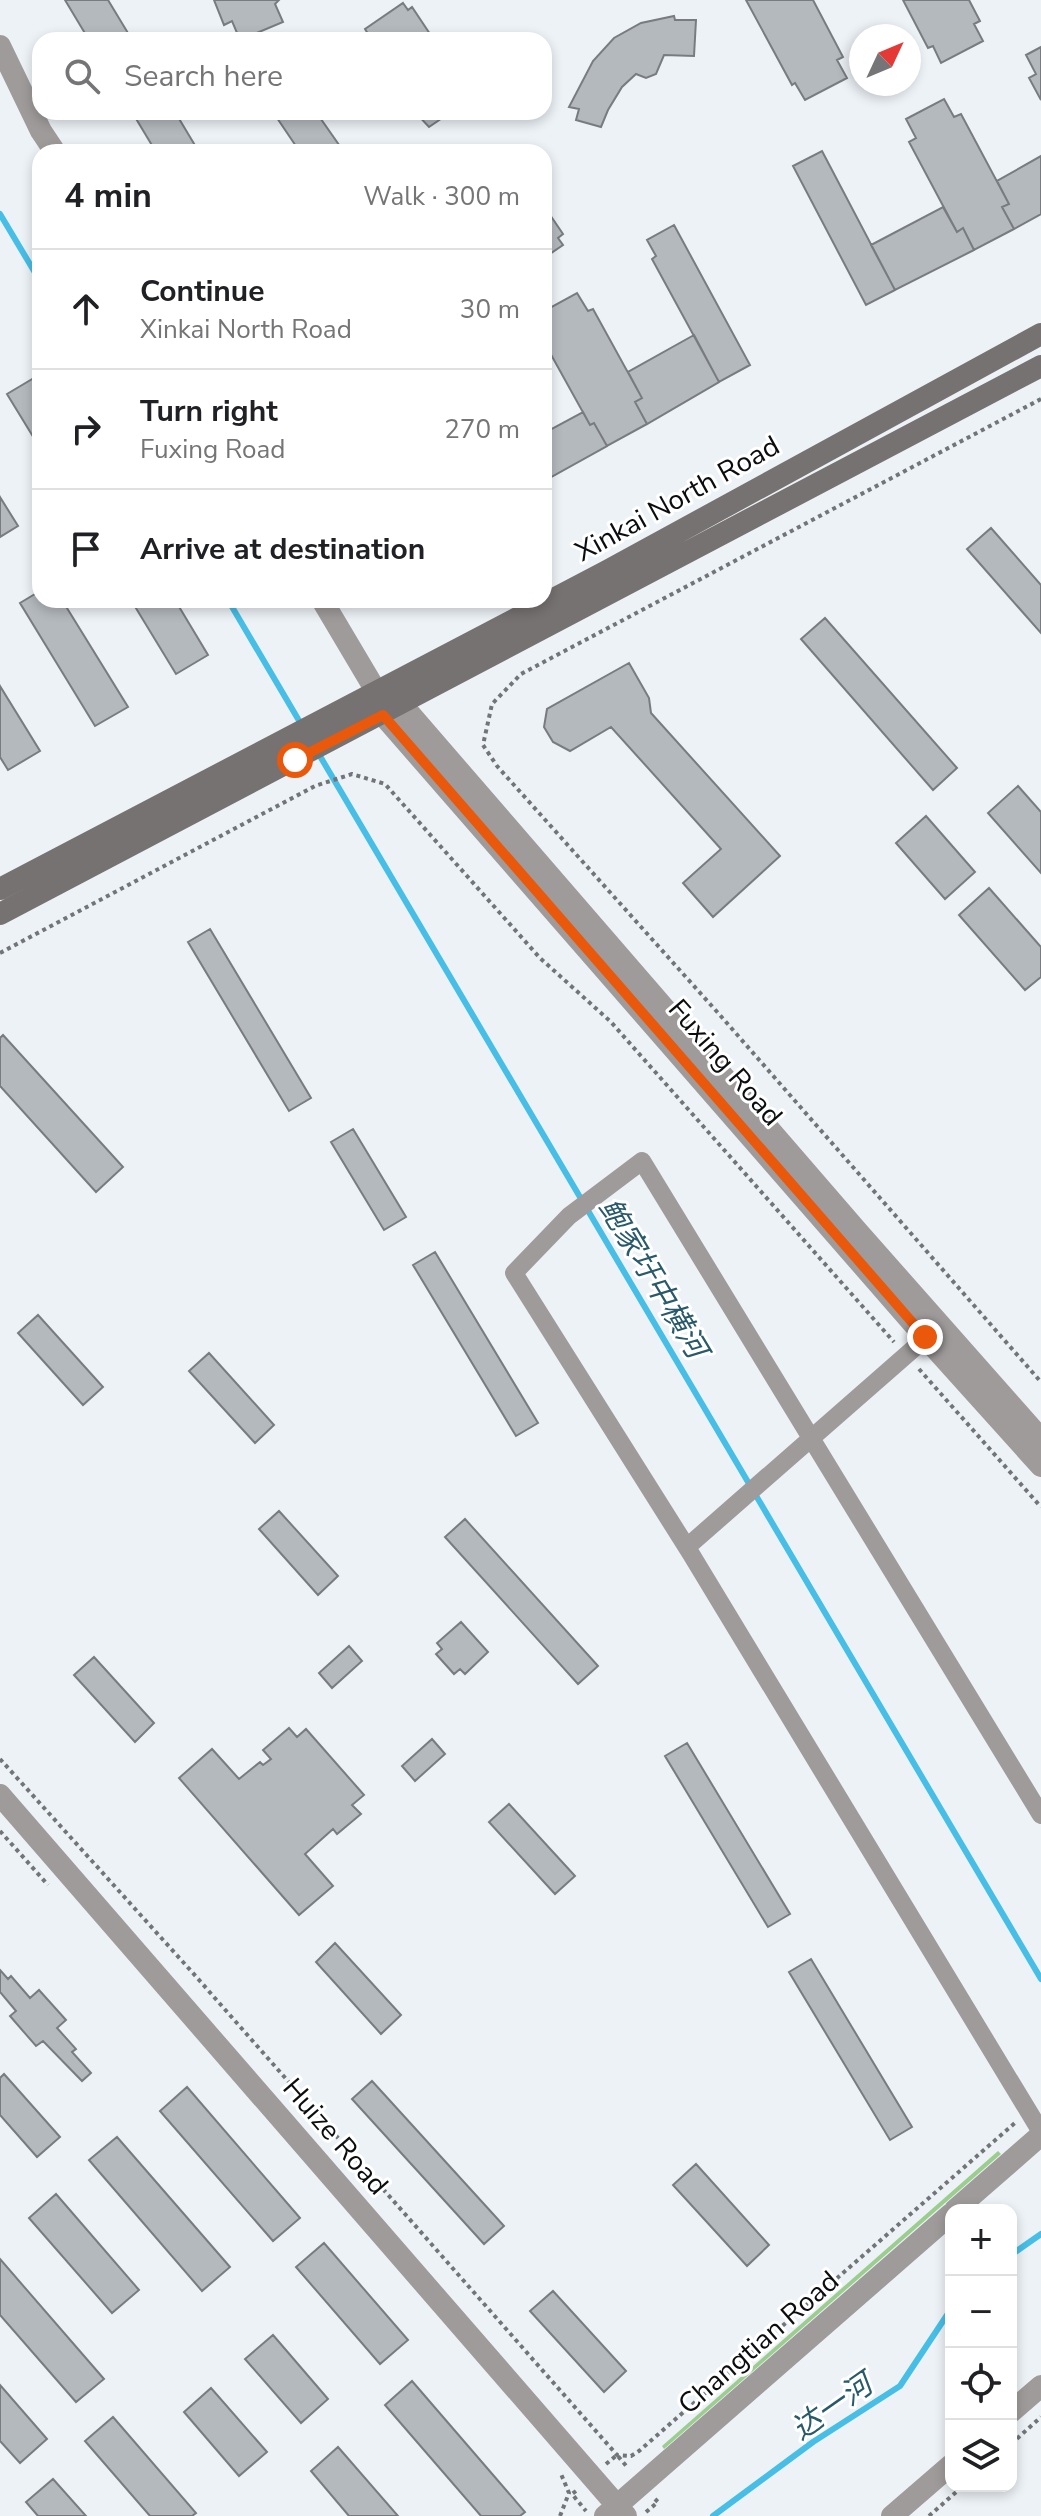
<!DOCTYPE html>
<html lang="en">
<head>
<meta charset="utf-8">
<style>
	body { margin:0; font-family:"Nunito Sans","Noto Sans SC",sans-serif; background:#f2f2f2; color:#202124 }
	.controls { position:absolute; right:24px; bottom:24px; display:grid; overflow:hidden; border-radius:16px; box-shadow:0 4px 12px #0003 }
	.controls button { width:72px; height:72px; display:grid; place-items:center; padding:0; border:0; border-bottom:2px solid #e0e0e0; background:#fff; color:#202124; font:40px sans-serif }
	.compass { position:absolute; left:849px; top:24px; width:72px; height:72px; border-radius:50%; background:#fff; box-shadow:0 4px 12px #0003; rotate:46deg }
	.stop { position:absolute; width:24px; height:24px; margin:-18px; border:6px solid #ea580c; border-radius:50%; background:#fff }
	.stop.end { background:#ea580c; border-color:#fff; box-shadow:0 2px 8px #0008 }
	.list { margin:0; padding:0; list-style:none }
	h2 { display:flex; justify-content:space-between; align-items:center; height:104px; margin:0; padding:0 32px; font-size:34px }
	h2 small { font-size:26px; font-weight:400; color:#757577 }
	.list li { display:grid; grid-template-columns:52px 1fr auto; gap:24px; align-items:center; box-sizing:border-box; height:120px; padding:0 32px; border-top:2px solid #e0e0e0 }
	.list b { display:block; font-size:30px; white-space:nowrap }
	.list p { margin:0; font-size:26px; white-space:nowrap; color:#757577 }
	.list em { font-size:26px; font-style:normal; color:#757577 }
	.icon { flex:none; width:44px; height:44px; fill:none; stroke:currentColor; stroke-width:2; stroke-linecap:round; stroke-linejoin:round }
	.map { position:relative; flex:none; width:1041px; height:2516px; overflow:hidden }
	.search { position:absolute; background:#fff; box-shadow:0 4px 12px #0003; left:32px; top:32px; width:520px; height:88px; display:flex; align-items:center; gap:20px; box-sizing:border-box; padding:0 28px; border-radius:24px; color:#757577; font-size:30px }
	.panel { position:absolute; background:#fff; box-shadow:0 4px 12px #0003; left:32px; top:144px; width:520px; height:464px; border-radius:24px }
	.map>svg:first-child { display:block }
	.green { fill:#9bcd8e }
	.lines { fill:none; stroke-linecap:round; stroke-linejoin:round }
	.stream { stroke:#46bee5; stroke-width:6 }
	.building { fill:#b4b9be; stroke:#787c81; stroke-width:2 }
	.path { stroke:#727578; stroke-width:4; stroke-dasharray:4 4; stroke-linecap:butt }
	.minor { stroke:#9e9b9a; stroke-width:18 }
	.tertiary { stroke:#9e9b9a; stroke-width:22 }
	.secondary { stroke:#767271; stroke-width:22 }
	.route { stroke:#ea580c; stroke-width:10 }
	.labels { text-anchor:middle; stroke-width:6; stroke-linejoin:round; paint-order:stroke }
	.street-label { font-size:28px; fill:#0a0c0e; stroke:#fff }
	.water-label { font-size:30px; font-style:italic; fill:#295a6b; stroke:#fff }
</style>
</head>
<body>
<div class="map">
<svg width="1041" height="2516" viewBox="0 0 1041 2516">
	<rect width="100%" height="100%" fill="#edf2f7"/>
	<path class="green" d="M998,2151L1001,2154L664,2449L662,2446Z"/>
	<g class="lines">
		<path class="stream" d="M0,214L40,281
			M228,600L301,724
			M317,751L1041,1979
			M1011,2255L1041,2234
			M713,2516L813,2442L900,2386L951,2309"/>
	</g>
	<path class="building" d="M65,0H108L131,38L89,40Z
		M214,0H279L275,4L283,22L240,40L232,21L224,25Z
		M746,0H813L843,57L837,60L847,78L805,100L795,83L792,85Z
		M903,0H969L980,21L974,24L983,41L941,63L933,46L928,48Z
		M403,3L408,10L412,7L434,40H366L370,37L365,29Z
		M674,16L675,20H696L694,56L664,55L656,74L646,78L636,74L622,87L608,110L601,127L576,120L579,109L569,107L593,61L614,38L641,23Z
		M1041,47V100L1029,78L1036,74L1026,55Z
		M944,99L954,117L961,114L1009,204L1002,207L1014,229L974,250L963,228L957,232L909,142L916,138L906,119Z
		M132,112H175L199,152H156Z
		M273,112H316L344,152H300Z
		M415,112H451L429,127Z
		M822,151L895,290L866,305L793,166Z
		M1041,156V214L1014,229L1002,207L1009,204L997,181Z
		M544,206L563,234L558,238L563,245L544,258Z
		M943,207L957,232L963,228L974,250L895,290L871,245Z
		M674,225L750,365L719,382L652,259L656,256L647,240Z
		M577,293L588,311L593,309L642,398L635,402L647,424L607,446L594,423L590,425L544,342V334L547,332L544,326V311Z
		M694,335L719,382L647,424L635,402L642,398L628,372Z
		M39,375L40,376V448L7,394Z
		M583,412L590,425L594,423L607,446L544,481V433Z
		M0,497L18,526L0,537Z
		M991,528L1041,585V633L967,549Z
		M40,591V600H62L128,707L95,726L20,603Z
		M131,600H175L208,655L176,674Z
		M825,618L957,768L933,790L801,639Z
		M629,663L649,698L651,713L780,856L713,917L683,883L721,849L611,727L570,751L553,742L544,727L547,709Z
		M0,686L40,751L8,770L0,757Z
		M1018,786L1041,812V873L988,813Z
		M926,816L975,872L945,899L896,843Z
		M989,888L1041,947V977L1025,990L959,915Z
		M210,929L311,1098L289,1111L188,942Z
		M3,1035L123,1167L96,1192L0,1086V1038Z
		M353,1129L406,1217L384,1230L331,1142Z
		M435,1252L538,1423L516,1436L413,1265Z
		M38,1315L103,1387L83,1405L18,1333Z
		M209,1353L274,1425L255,1443L189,1371Z
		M279,1511L338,1576L318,1595L259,1529Z
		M465,1519L598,1666L578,1684L445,1537Z
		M461,1622L488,1652L465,1674L460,1669L454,1674L436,1654L442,1649L437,1643Z
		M349,1646L362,1661L332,1688L319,1673Z
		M94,1657L154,1723L135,1742L74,1675Z
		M289,1728L297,1737L306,1729L364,1795L352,1805L361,1814L337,1834L333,1829L305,1854L333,1886L299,1915L179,1778L212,1749L239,1779L260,1762L263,1765L271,1759L263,1750Z
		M432,1739L445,1754L415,1781L402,1766Z
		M687,1743L790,1914L768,1927L665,1756Z
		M509,1804L575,1876L555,1894L489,1822Z
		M335,1943L401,2015L381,2034L316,1962Z
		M811,1959L912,2127L890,2140L789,1972Z
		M0,1970L8,1979L11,1976L30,1998L39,1990L66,2020L57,2028L76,2049L72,2052L91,2073L82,2081L43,2041L36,2046L10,2016L16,2011L0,1992Z
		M4,2074L60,2137L37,2157L0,2115V2078Z
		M372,2081L504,2226L484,2244L352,2099Z
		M187,2087L300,2218L273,2241L160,2111Z
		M117,2137L230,2267L202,2291L89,2160Z
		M696,2164L769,2245L747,2266L673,2185Z
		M56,2194L139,2290L112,2313L29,2218Z
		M324,2243L408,2340L380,2364L296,2267Z
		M0,2259L104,2379L76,2402L0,2315Z
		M553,2291L626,2371L604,2392L530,2311Z
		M273,2335L328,2399L301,2423L245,2359Z
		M412,2381L525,2512L520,2516H481L385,2405Z
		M0,2385L47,2439L20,2463L0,2441Z
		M211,2388L267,2452L239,2476L184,2412Z
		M113,2417L196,2513L192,2516H150L85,2441Z
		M338,2447L398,2516H349L311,2471Z
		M53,2479L86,2516H38L26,2502Z"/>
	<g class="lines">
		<path class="path" d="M1041,399L521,674L492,704L483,745L497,766L719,1014L1041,1382
			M0,953L315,786L352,774L385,784L540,958L611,1022L894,1342
			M919,1369L1041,1507
			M0,1759L192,1972L617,2455L631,2456L639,2451L1016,2122
			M0,1831L48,1885
			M1011,2444L1041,2417
			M606,2464L617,2455L628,2468
			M576,2491L572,2494L586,2511
			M646,2512L658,2502L655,2499
			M560,2516L569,2493L561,2474
			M929,2516L963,2486"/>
		<path class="minor" d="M687,1547L936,1329
			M1041,1815L642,1161L569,1216L514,1273L691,1554L1041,2132"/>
		<path class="tertiary" d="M0,46L41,131L55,152
			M322,600L376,691L383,715L925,1337L1041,1466
			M384,695L402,705L857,1231L1041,1439
			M0,1795L626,2516
			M955,2210L1041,2135
			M1011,2412L1041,2386
			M605,2516L951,2214
			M892,2516L951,2465"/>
		<path class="secondary" d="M0,889L607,571L1041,334
			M0,914L1041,366"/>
	</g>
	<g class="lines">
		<path class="route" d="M295,760L383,715L925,1337"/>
	</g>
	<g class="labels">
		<g class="street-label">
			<text transform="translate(677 498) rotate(-29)" y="10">Xinkai North Road</text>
			<text transform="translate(726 1062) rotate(49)" y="10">Fuxing Road</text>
			<text transform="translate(336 2136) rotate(49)" y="10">Huize Road</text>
			<text transform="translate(758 2342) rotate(-41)" y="10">Changtian Road</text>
		</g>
		<g class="water-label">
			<text transform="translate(653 1278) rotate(59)" y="10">鲍家圩中横河</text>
			<text transform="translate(832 2407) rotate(-35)" y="10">达一河</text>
		</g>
	</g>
</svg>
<div class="controls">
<button>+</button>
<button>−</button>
<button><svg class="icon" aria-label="locate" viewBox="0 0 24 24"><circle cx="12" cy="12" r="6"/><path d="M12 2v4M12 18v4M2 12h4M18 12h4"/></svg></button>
<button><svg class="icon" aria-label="layers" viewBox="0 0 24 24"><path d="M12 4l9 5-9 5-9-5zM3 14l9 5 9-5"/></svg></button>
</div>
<svg class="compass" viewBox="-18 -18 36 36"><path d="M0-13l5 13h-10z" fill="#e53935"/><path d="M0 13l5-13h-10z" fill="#757577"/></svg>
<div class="stop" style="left:295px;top:760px"></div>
<div class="stop end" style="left:925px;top:1337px"></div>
<div class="search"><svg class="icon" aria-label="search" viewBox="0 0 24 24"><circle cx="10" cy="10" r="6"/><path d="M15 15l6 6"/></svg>Search here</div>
<section class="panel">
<h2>4 min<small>Walk · 300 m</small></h2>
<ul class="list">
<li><svg class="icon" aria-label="ahead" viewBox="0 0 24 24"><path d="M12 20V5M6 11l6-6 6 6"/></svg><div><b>Continue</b><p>Xinkai North Road</p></div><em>30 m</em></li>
<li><svg class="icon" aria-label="right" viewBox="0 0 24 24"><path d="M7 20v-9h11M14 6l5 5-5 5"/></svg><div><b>Turn right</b><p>Fuxing Road</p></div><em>270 m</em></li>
<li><svg class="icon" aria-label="arrive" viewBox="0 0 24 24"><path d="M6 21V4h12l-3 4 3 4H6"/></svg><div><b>Arrive at destination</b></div></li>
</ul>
</section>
</div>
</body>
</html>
